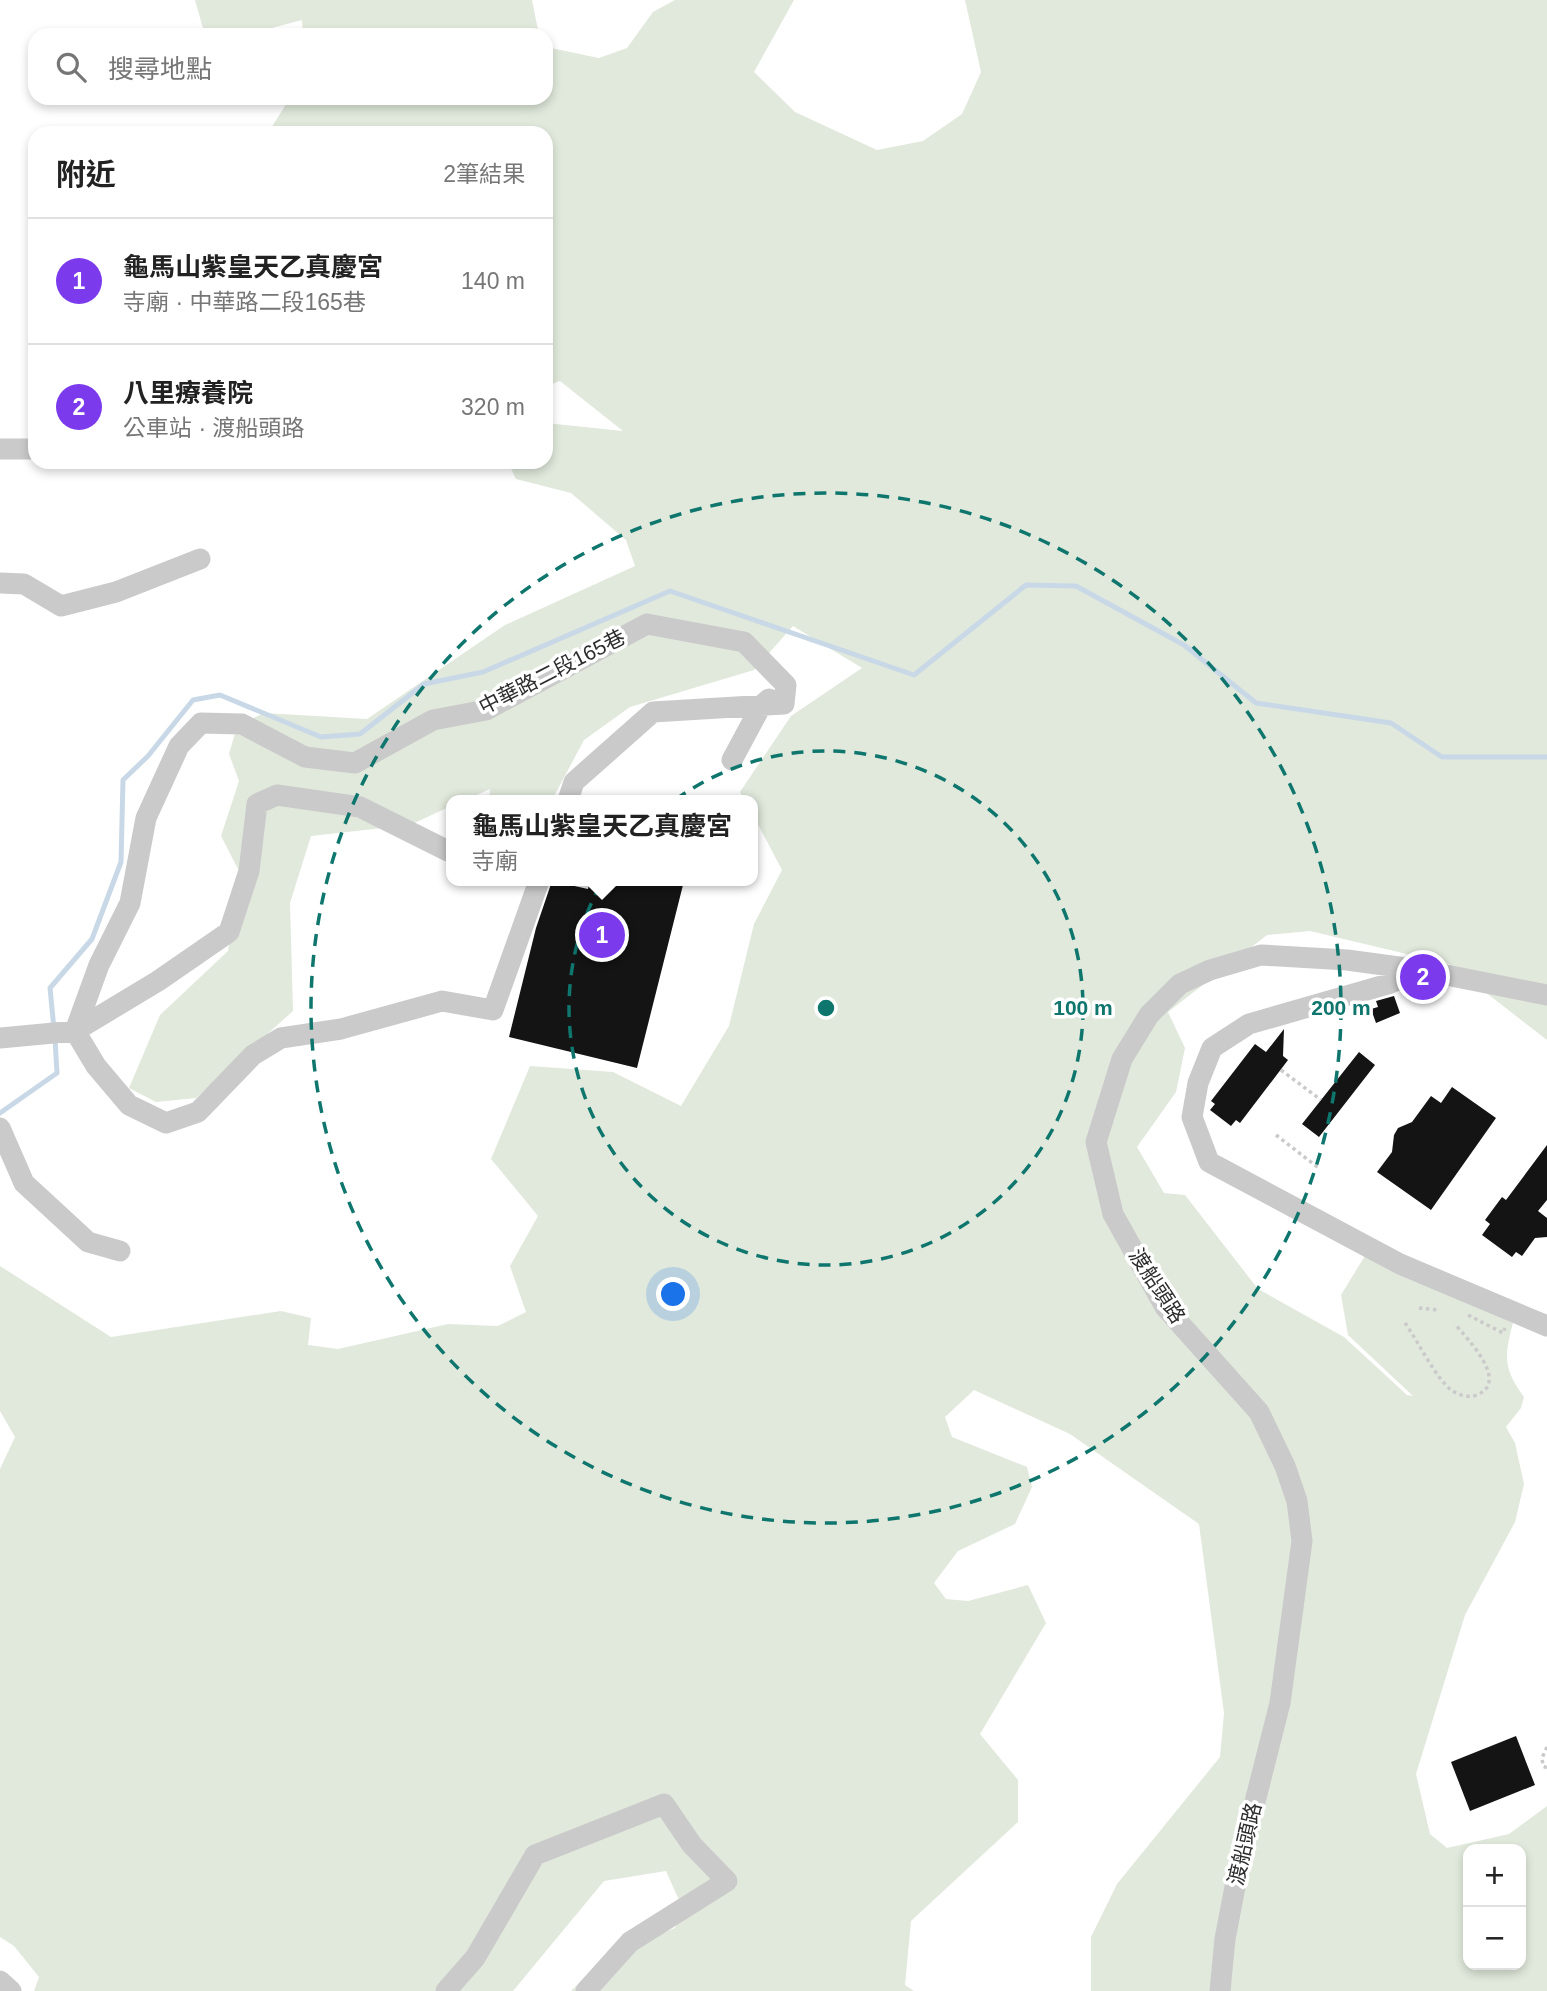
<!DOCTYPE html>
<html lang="zh-TW">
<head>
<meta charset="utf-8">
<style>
	body { margin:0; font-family:Helvetica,"Noto Sans TC",sans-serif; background:#f6f6f6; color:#222 }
	.controls { position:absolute; right:21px; bottom:21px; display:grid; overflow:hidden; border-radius:14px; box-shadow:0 4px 10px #0003 }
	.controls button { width:63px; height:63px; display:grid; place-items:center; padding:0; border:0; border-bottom:2px solid #e0e0e0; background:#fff; color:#222; font:35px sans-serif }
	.you { position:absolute; left:674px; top:1295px; width:24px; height:24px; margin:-18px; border:5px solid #fff; border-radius:50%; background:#1a73e8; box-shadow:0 0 0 10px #1a73e833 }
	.badge { display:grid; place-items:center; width:46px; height:46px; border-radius:50%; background:#7c3aed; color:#fff; font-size:23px; font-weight:700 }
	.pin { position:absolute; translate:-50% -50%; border:4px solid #fff; box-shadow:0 2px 7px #0006 }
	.popup { position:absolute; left:446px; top:795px; width:312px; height:91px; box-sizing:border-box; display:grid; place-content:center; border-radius:14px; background:#fff; filter:drop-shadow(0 2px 5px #0005); font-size:23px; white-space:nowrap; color:#767676 }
	.popup b { font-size:26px; color:#222 }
	.popup::after { content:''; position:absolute; left:50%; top:100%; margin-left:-14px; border:14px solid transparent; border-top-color:#fff }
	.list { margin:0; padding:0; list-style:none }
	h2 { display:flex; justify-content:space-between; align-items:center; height:91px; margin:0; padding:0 28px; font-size:30px }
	h2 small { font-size:23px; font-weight:400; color:#767676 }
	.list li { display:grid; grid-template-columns:46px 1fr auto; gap:21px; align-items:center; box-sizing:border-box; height:126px; padding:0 28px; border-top:2px solid #e0e0e0 }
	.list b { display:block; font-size:26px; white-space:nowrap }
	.list p { margin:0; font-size:23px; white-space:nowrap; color:#767676 }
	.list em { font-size:23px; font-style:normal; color:#767676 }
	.icon { flex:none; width:38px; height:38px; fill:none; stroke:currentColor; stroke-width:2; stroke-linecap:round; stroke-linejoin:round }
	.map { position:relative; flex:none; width:1547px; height:1991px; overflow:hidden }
	.search { position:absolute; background:#fff; box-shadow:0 4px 10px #0003; left:28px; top:28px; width:525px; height:77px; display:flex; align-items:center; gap:18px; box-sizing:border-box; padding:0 24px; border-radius:21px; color:#767676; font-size:26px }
	.panel { position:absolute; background:#fff; box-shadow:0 4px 10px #0003; left:28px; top:126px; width:525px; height:343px; border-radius:21px }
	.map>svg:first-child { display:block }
	.green { fill:#e1e9dc; fill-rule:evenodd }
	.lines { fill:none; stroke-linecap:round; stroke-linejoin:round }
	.stream { stroke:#c9d8e7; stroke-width:5 }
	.building { fill:#141414 }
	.path { stroke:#cacaca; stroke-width:3.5; stroke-dasharray:3.5 3.5; stroke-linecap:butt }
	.minor { stroke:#cacaca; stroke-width:21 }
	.ring { fill:none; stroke:#0f766e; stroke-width:3.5; stroke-dasharray:12 9 }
	.labels { text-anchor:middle; stroke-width:7; stroke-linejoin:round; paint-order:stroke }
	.street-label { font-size:21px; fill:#2d2d2d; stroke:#fff }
	.centre { fill:#0f766e; stroke:#fff; stroke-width:3.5 }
	.ring-label { font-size:21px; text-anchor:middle; font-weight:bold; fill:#0f766e; stroke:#fff; stroke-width:7; stroke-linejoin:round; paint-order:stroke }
</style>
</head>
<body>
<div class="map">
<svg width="1547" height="1991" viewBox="0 0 1547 1991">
	<rect width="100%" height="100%" fill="#fff"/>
	<path class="green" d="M195,0H532L539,35H303L302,20L245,35H205Z
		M675,0H794L754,72L795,112L877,150L923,141L962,114L981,72L965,0H1547V1040L1449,964L1310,931L1267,935L1168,1012L1185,1048L1176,1092L1137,1147L1164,1193L1185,1195L1258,1289L1344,1337L1407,1395L1413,1396L1348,1335L1341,1295L1366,1254L1513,1323C1504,1357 1503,1368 1524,1397L1521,1408L1506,1427L1515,1443L1524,1484L1515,1522L1465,1615L1416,1774L1430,1834L1447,1848L1509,1834L1547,1806V1991H1091V1937L1117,1884L1220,1757L1224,1713L1199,1524L1070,1434L974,1390L945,1417L952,1437L1027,1467L1032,1487L1015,1524L958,1551L934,1583L946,1599L968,1601L1028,1585L1046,1623L980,1734L1018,1780V1822L911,1921L905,1985L914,1991H571L606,1956L675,1928L683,1909L666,1871L604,1881L513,1991H34L39,1977L14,1946L0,1937V1469L15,1437L0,1411V1266L111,1337L281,1311L311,1318L308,1345L338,1349L448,1324L498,1326L526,1312L510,1266L538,1216L491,1159L530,1066L613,1072L681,1106L729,1026L754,924L782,870L753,815L752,800H745L740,792L791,716L862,668L793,626L754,670L630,707L584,740L552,800H489L490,789L465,800H452L451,806L410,825L311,836L290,903L293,1011L196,1098L156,1102L129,1088L160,1015L228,951L240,873L221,836L239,781L229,754L237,726L264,713L367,719L505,625L635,566L626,540L571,493L516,479L508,462H546V423L623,431L560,381L546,386V133H268L290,98H546V47L599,58L627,48L653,12ZM1468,1849H1521V1965H1468Z"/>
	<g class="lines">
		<path class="stream" d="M54,1029L50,988L92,939L121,862L123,780L148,756L193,700L220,695L321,737L360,734L424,684L483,672L670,591L914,675L1026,585L1076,586L1184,645L1256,703L1391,723L1442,757H1547
			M0,1113L57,1073L55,1039"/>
	</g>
	<path class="building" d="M552,881L588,889L590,881H684L637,1068L509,1037L536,928Z
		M1394,996L1400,1013L1376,1023L1371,1009L1378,1007L1376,1001Z
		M1284,1029L1283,1056L1288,1060L1240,1123L1236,1120L1231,1126L1210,1110L1215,1104L1211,1101L1255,1044L1266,1052Z
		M1359,1052L1375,1065L1319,1137L1302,1124Z
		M1452,1087L1496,1118L1431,1210L1377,1172L1392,1152L1394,1135L1398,1128L1412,1122L1431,1096L1441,1103Z
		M1547,1145V1200L1538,1211L1547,1218V1237L1535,1238L1522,1256L1516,1252L1512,1257L1482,1235L1490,1224L1485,1220L1502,1197L1506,1200Z
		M1516,1736L1535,1785L1470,1811L1451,1762Z"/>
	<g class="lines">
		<path class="path" d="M1281,1070L1321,1100
			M1276,1135L1320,1169
			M1419,1308L1438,1310
			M1468,1315L1503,1333L1505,1328
			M1405,1323C1418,1341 1435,1377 1451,1390C1458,1395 1468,1398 1477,1395C1510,1381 1467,1339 1455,1324
			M1547,1747L1542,1758L1543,1766L1547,1768"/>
		<path class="minor" d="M0,449H35
			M0,583L24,584L61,606L116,592L200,559
			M732,760L761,706L769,699
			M1419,971L1388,984L1249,1024L1212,1048L1198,1083L1192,1117L1209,1162L1400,1264L1547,1326
			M75,1031L99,965L130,903L146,818L179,746L201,723L242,724L305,757L355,763L433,720L486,710L647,624L744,642L786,685L784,704L653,712L574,782L568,800
			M75,1031L96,1066L129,1105L166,1123L198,1112L253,1055L281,1038L341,1029L442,1001L493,1010L539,881
			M0,1038L75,1031L158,981L229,932L249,871L257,804L277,795L360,807L448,851
			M0,1128L24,1183L88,1242L120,1251
			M0,1981L11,1991
			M446,1991L475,1958L535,1855L664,1804L692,1845L727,1881L630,1942L586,1991
			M1220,1991L1225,1939L1240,1861L1280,1703L1302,1541L1297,1501L1285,1466L1259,1412L1165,1307L1113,1214L1096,1142L1122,1059L1149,1015L1180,984L1210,970L1261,955L1347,960L1421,970L1547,995"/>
	</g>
	<g class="ring">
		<circle cx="826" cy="1008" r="257"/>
		<circle cx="826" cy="1008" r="515"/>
	</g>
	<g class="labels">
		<g class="street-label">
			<text transform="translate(552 672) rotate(-27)" y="7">中華路二段165巷</text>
			<text transform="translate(1157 1286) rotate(57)" y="7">渡船頭路</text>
			<text transform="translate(1245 1844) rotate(-77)" y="7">渡船頭路</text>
		</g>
	</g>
	<circle cx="826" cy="1008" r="10" class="centre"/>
	<g class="ring-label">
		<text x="1083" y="1015">100 m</text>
		<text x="1341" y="1015">200 m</text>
	</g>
</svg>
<div class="controls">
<button>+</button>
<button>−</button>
</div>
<div class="you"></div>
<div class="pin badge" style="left:602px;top:935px">1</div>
<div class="popup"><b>龜馬山紫皇天乙真慶宮</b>寺廟</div>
<div class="pin badge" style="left:1423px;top:977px">2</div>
<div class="search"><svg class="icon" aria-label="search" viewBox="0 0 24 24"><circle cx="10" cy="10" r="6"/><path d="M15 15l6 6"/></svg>搜尋地點</div>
<section class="panel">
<h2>附近<small>2筆結果</small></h2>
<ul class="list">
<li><span class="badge">1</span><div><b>龜馬山紫皇天乙真慶宮</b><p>寺廟 · 中華路二段165巷</p></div><em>140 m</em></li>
<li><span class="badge">2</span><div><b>八里療養院</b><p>公車站 · 渡船頭路</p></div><em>320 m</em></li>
</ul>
</section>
</div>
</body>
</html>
